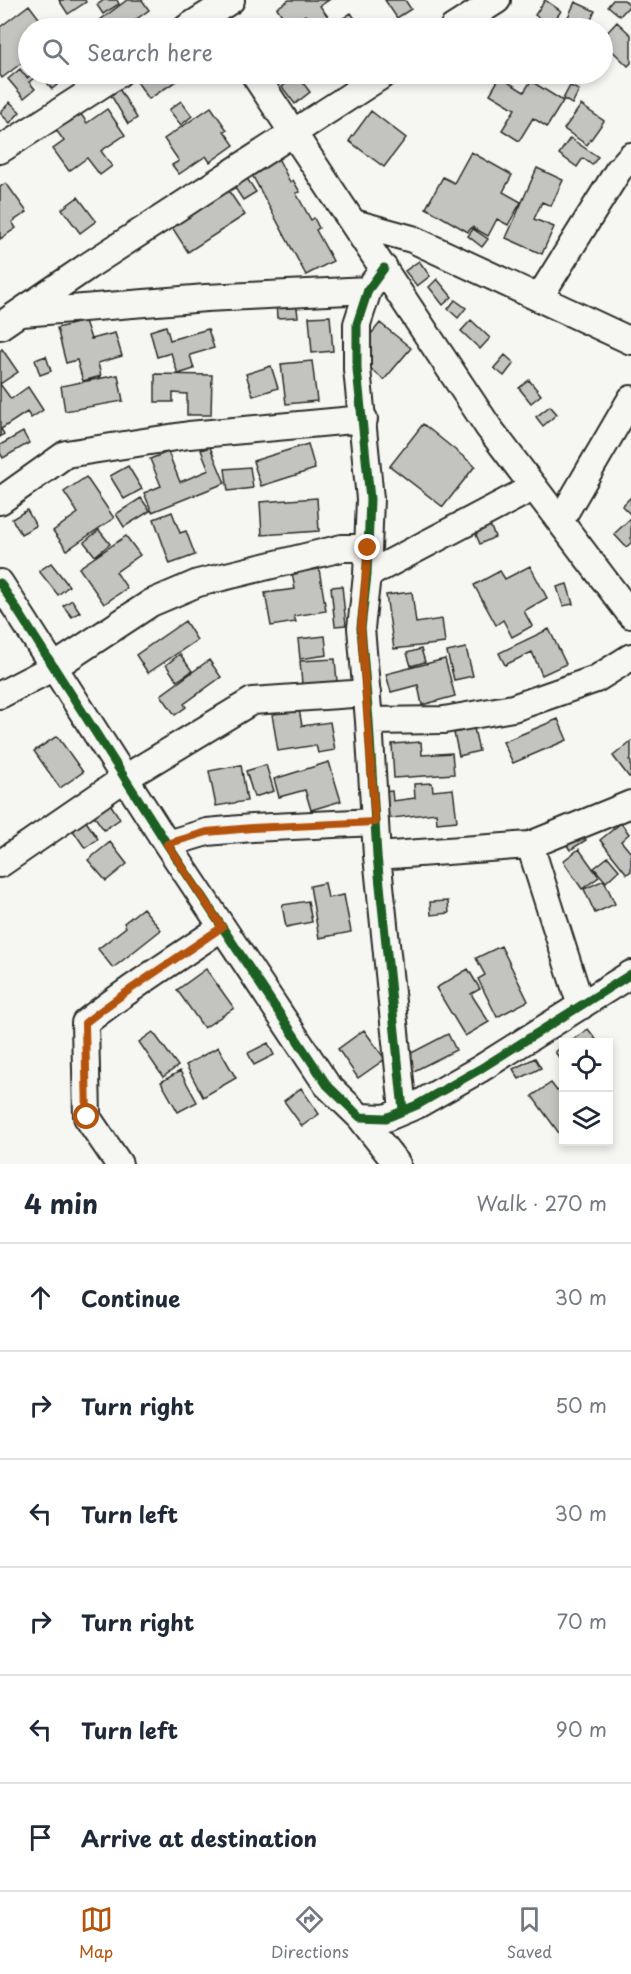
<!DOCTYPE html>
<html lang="en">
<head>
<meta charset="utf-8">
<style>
	body { margin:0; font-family:"Playpen Sans",sans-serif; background:#f6f6f7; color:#1f2937 }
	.controls { position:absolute; right:18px; bottom:18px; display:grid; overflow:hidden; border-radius:0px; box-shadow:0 3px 9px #0003 }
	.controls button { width:54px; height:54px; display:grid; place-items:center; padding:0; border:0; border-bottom:2px solid #e0e1e3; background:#fff; color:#1f2937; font:30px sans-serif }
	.stop { position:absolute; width:18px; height:18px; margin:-14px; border:4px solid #b45309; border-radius:50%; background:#fff }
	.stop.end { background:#b45309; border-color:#fff; box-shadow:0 2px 6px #0008 }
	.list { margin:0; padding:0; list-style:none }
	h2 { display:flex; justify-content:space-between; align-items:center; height:78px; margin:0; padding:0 24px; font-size:26px }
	h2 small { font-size:20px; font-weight:400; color:#747a83 }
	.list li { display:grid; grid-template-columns:39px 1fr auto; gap:18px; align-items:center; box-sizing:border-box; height:108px; padding:0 24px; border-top:2px solid #e0e1e3 }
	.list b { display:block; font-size:22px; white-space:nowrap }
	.list em { font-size:20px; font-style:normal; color:#747a83 }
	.icon { flex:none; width:33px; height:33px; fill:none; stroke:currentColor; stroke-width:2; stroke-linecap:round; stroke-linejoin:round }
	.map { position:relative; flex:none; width:631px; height:1164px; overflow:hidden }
	.search { position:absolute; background:#fff; box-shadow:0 3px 9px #0003; left:18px; right:18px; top:18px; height:66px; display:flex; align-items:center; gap:15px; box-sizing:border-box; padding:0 21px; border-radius:33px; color:#747a83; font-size:22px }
	.sheet { height:726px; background:#fff }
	nav { display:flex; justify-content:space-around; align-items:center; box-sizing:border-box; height:84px; border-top:2px solid #e0e1e3; background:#fff; font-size:16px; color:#747a83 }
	nav a { display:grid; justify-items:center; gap:3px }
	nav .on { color:#b45309 }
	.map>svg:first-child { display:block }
	.building { fill:#c3c3c0; stroke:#2b2b2b; stroke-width:1.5 }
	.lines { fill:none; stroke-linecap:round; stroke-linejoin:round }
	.minor-casing { stroke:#2b2b2b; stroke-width:30 }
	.minor { stroke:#f6f6f2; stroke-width:26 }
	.cycleway-casing { stroke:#f6f6f2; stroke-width:13 }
	.cycleway { stroke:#1b5e20; stroke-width:9 }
	.route { stroke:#b45309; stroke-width:8 }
</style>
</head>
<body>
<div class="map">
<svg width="631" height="1164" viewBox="0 0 631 1164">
	<rect width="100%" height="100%" fill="#f6f6f2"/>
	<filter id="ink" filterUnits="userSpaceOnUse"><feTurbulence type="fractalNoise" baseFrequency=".0167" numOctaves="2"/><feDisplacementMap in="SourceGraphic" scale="12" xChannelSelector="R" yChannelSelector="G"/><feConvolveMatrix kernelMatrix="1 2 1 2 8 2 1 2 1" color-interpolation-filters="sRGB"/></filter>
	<g filter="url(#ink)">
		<path class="building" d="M59,0H85L86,2L68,14Z
			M104,0H117L119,4L103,14L97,5Z
			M127,0H142L149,10L124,28H93L92,26Z
			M289,0H329L320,6L332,22L323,28H306L312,24L305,15L289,26L277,8Z
			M385,0H405L411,9L397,18Z
			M545,0L561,11L551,26L535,15Z
			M613,0H624L630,5L620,16L608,6Z
			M575,2L595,11L587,28H563Z
			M29,5L45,26L42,28H28V58L2,78L0,75V27Z
			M351,13L361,27L359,28H328Z
			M617,22L631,35V63L628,66L602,41V38Z
			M20,69L27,78L32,74H39L29,82L35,89L24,98L8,79Z
			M40,74H71L52,89Z
			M137,74H187L149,99L133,76Z
			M568,74H581L586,76L580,86L566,77Z
			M297,75L310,92L295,104L282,87Z
			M500,77L524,92L531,81L563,101L547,127L533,118L519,141L502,130L515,109L490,94Z
			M570,86L579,90L572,104L563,99Z
			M118,87L137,118L128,124L109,92Z
			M181,101L192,116L181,125L169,110Z
			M10,102L20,112L10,123L0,113Z
			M581,105L604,121L587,145L564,129Z
			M211,107L227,130L224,131L234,145L210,162L206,156L179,174L172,165L179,161L164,139Z
			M107,109L125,135L101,151L112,166L100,175L87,158L69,171L53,149L64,141L54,127L78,110L87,123Z
			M371,111L406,138L384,167L349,141Z
			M570,138L598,157L592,165L583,158L577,167L559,154Z
			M471,152L512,175L503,192L521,202L508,225L497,219L488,236L472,227L468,232L426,208L443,177L454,183Z
			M277,156L290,182L293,180L300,192L296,193L311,220L314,218L319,228L316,230L333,261L306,275L250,171Z
			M537,168L563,180L551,206L542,202L534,219L554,227L542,254L506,238Z
			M244,174L256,192L243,200L231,182Z
			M6,183L27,212L12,222L16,228L0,239V187Z
			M224,184L245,215L188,252L168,221Z
			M78,197L96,221L80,233L62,209Z
			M473,229L488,239L482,247L468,236Z
			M419,261L430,276L417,286L405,271Z
			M437,279L452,297L443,305L429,287Z
			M296,300L298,317L277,318L276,302Z
			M455,300L466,308L458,318L448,309Z
			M330,316L333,351L312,353L309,317Z
			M471,320L490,338L480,349L461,331Z
			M85,321L91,339L115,333L122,356L98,363L101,376L83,381L77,360L66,363L57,328Z
			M380,323L411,348L384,380L354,355Z
			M166,326L170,340L208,329L214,348L190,355L194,369L178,374L171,353L157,357L150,331Z
			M2,349L18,372L0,384L11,399L28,387L43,410L31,418L27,412L1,429L4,434L0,437V351Z
			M505,355L514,363L504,376L494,368Z
			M46,356L51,371L40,375L35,360Z
			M312,361L317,401L286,404L281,364Z
			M271,366L278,388L253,396L246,374Z
			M155,374L212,375L211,415H187V394L173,393V402H155Z
			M118,375L123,401L65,411L61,386Z
			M529,380L541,395L531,403L519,388Z
			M550,406L557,414L543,426L536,417Z
			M423,424L475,466L443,507L390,466Z
			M23,432L29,443L3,458L0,453V445Z
			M308,444L315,469L261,486L253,461Z
			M210,447L225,483L152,512L144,493L161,486L150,459L168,452L180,482L209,470L201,450Z
			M128,466L142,489L124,499L110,476Z
			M250,467L253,488L228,491L225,469Z
			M86,477L114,518L67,550L53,531L78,513L64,492Z
			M631,497V515L622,506Z
			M141,498L150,511L124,527L116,514Z
			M317,498L319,531L262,535L260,502Z
			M27,510L36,526L21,534L12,519Z
			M172,512L180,533L186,531L195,555L170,564L154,519Z
			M487,518L495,537L480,544L472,525Z
			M631,518V543L626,547L614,534Z
			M99,530L110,544L95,556L84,542Z
			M126,536L140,555L116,572L127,588L104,604L79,568Z
			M51,563L69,586L58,595L39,571Z
			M530,566L547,598L524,611L532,626L512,637L503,620L496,625L474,585L500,571L505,579Z
			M319,569L326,611L294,616L296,622L271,626L265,593L295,589L292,573Z
			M567,584L573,604L563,606L557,587Z
			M342,586L346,625L335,626L331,587Z
			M412,592L416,623L442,619L445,643L394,649L386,595Z
			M72,600L80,612L72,617L63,606Z
			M185,621L197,640L148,673L136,655Z
			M549,629L566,664L542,675L532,652L505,665L499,653Z
			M325,636L327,655L300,659L298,639Z
			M466,648L473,676L454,680L447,652Z
			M421,649L425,662L411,666L407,653Z
			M180,654L192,671L177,681L166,665Z
			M335,659L337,682L302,684L300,661Z
			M445,659L455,696L422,705L418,685L391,692L386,674Z
			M209,660L221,677L184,704L186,707L175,715L161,695Z
			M299,709L302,726L330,722L335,750L318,753L316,745L278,751L272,714Z
			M558,719L567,740L513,763L503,742Z
			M474,728L479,751L459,756L454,733Z
			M57,736L83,772L60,788L34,751Z
			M631,741V758L629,760L631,762V776L629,777L613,756Z
			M421,742L422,755L452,753L454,774L394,778L392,744Z
			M329,762L341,801L311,810L305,790L279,797L274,779Z
			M241,765L247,801L216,806L209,771Z
			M266,765L274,791L254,797L246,771Z
			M432,783L433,791L453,789L457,821L437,823L436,813L375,820L372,793L392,791L393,801L415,798L414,784Z
			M109,802L120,819L104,830L92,813Z
			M85,820L98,839L85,848L72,829Z
			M621,823L629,834L621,841L631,853V871L627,874L600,840Z
			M579,829L586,840L570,850L563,839Z
			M110,842L127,864L106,881L88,860Z
			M579,849L599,877L582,889L563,861Z
			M608,857L619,870L606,882L594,868Z
			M604,880L615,904L595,913L584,889Z
			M325,883L328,898L344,895L351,932L319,938L310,886Z
			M308,901L312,922L286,927L282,905Z
			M448,901L449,913L431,915L430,902Z
			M143,908L161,930L113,968L98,949L126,927L124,923Z
			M501,946L528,1001L497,1017L478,979L485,975L476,958Z
			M206,969L234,1008L204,1028L177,990Z
			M468,969L480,989L471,994L489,1022L465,1036L436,988Z
			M588,1029L598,1042H569Z
			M364,1030L385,1059L358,1078L338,1049Z
			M153,1032L178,1066L163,1077L139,1042Z
			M448,1034L456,1050L400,1078L392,1063Z
			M268,1043L274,1055L254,1065L248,1053Z
			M564,1046V1064L555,1052Z
			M218,1047L236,1078L203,1097L186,1065Z
			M535,1058L541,1068L519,1079L513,1069Z
			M180,1071L197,1102L178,1112L161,1082Z
			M551,1083L557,1091L564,1087V1140L532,1096Z
			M301,1088L319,1114L302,1126L284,1101Z"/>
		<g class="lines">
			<g class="minor-casing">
				<path id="minor" d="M187,28L231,0
					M453,28L497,0
					M254,74L489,428L631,615
					M0,150L118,74
					M354,223L412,239L631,341
					M384,268L368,290L357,324V369L370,499L367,575L361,628L369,721L377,856L403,1110
					M539,298L618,171L631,156
					M22,313L206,298L368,290
					M0,326L88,266L384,74
					M0,501L66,454L189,435L364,419
					M560,521L631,399
					M367,575L534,487
					M0,583L167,844L327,1085L360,1117L386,1118L417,1105L480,1069L631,974
					M0,695L54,667L151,603L198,583L342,548H368
					M369,721L444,720L513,708L596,679L631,657
					M167,844L207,832L252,828L375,822
					M530,845L581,1006
					M377,856L530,845L631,804
					M0,864L125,778L252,701L367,693
					M360,1117L397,1164
					M119,1164L87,1117L85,1023C128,988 177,959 222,927"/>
			</g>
			<use href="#minor" class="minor"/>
			<g class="cycleway-casing">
				<path id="cycleway" d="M384,268L368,290L357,324V369L370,499L367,575L361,628L369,721L377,856L403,1110
					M0,583L167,844L327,1085L360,1117L386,1118L417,1105L480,1069L631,974"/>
			</g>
			<use href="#cycleway" class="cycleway"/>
		</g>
	</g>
	<g class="lines" filter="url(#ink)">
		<path class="route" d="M87,1117L85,1023C128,988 177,959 222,927L167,844L207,832L252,828L375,822L361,628L368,548"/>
	</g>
</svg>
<div class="controls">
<button><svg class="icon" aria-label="locate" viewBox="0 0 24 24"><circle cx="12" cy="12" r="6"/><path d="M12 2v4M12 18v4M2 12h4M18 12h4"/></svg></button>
<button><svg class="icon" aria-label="layers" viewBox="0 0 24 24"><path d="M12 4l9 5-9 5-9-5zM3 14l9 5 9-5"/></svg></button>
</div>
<div class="stop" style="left:87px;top:1117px"></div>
<div class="stop end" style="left:368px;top:548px"></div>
<div class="search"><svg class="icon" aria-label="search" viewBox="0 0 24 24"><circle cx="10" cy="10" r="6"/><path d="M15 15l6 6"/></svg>Search here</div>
</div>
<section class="sheet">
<h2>4 min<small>Walk · 270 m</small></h2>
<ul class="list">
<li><svg class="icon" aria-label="ahead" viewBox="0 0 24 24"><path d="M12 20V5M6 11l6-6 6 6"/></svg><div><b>Continue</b></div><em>30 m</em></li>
<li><svg class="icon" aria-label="right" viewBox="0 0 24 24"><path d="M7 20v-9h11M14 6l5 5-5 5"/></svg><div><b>Turn right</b></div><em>50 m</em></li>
<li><svg class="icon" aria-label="left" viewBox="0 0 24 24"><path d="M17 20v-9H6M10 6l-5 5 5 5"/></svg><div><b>Turn left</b></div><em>30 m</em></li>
<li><svg class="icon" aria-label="right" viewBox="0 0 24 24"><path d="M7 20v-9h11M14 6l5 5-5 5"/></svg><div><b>Turn right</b></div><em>70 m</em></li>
<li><svg class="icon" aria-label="left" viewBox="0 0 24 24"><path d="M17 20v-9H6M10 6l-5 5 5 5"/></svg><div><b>Turn left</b></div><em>90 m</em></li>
<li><svg class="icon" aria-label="arrive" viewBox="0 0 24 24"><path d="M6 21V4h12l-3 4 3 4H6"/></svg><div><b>Arrive at destination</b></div></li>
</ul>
</section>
<nav>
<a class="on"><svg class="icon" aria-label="map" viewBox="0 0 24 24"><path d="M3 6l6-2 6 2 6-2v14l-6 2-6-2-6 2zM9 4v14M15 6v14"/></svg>Map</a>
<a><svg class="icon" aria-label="directions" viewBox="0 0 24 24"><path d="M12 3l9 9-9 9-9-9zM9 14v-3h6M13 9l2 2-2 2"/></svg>Directions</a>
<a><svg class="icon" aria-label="saved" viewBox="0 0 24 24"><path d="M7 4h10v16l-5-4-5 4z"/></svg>Saved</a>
</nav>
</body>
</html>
